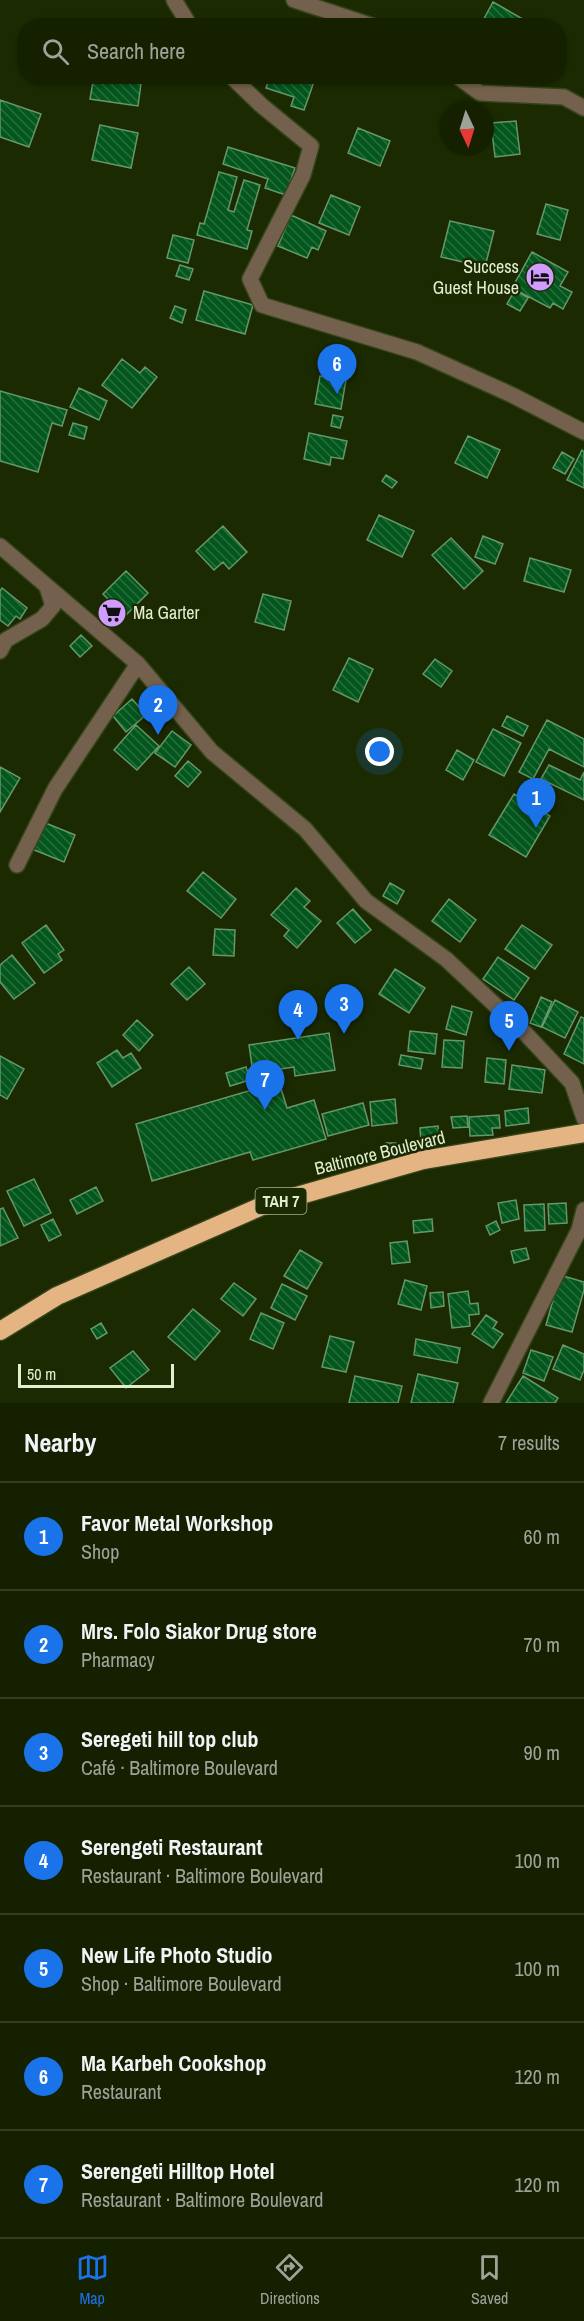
<!DOCTYPE html>
<html lang="en">
<head>
<meta charset="utf-8">
<style>
	body { margin:0; font-family:"Archivo Narrow",sans-serif; background:#1d280a; color:#f1f3f6 }
	.compass { position:absolute; left:440px; top:102px; width:54px; height:54px; border-radius:50%; background:#142000; box-shadow:0 2px 4px #0004; rotate:176deg }
	.scale { position:absolute; left:18px; bottom:15px; width:156px; box-sizing:border-box; padding-left:6px; border:3px solid #e1eed0; border-top:0; font-size:16px; line-height:21px; white-space:nowrap; color:#e1eed0; -webkit-text-stroke:4px #1b2a00; paint-order:stroke }
	.you { position:absolute; left:380px; top:752px; width:21px; height:21px; margin:-15px; border:4px solid #fff; border-radius:50%; background:#1a73e8; box-shadow:0 0 0 9px #1a73e833 }
	.badge { display:grid; place-items:center; width:39px; height:39px; border-radius:50%; background:#1a73e8; color:#fff; font-size:20px; font-weight:700 }
	.pin { position:absolute; translate:-50% -50px; filter:drop-shadow(0 2px 3px #0008) }
	.pin::after { content:''; position:absolute; top:32px; width:21px; height:18px; background:inherit; clip-path:polygon(0 0,100% 0,50% 100%) }
	.list { margin:0; padding:0; list-style:none }
	h2 { display:flex; justify-content:space-between; align-items:center; height:78px; margin:0; padding:0 24px; font-size:26px }
	h2 small { font-size:20px; font-weight:400; color:#9da399 }
	.list li { display:grid; grid-template-columns:39px 1fr auto; gap:18px; align-items:center; box-sizing:border-box; height:108px; padding:0 24px; border-top:2px solid #333e22 }
	.list b { display:block; font-size:22px; white-space:nowrap }
	.list p { margin:0; font-size:20px; white-space:nowrap; color:#9da399 }
	.list em { font-size:20px; font-style:normal; color:#9da399 }
	.icon { flex:none; width:33px; height:33px; fill:none; stroke:currentColor; stroke-width:2; stroke-linecap:round; stroke-linejoin:round }
	.map { position:relative; flex:none; width:584px; height:1403px; overflow:hidden }
	.search { position:absolute; background:#142000; box-shadow:0 2px 4px #0004; left:18px; right:18px; top:18px; height:66px; display:flex; align-items:center; gap:15px; box-sizing:border-box; padding:0 21px; border-radius:24px; color:#9da399; font-size:22px }
	.sheet { height:834px; background:#142000 }
	nav { display:flex; justify-content:space-around; align-items:center; box-sizing:border-box; height:84px; border-top:2px solid #333e22; background:#142000; font-size:16px; color:#9da399 }
	nav a { display:grid; justify-items:center; gap:3px }
	nav .on { color:#1a73e8 }
	.map>svg:first-child { display:block }
	.building { fill:url(#building-back-hatch); stroke:#65976b; stroke-width:1.5 }
	.lines { fill:none; stroke-linecap:round; stroke-linejoin:round }
	.street-casing { stroke:#37451d; stroke-width:18 }
	.highway-casing { stroke:#37451d; stroke-width:21 }
	.street { stroke:#74614d; stroke-width:15 }
	.highway { stroke:#e4b583; stroke-width:18 }
	.labels { text-anchor:middle; stroke-width:5; stroke-linejoin:round; paint-order:stroke }
	.shield { fill:#1b2a00; stroke:#a6b392; stroke-width:1.5 }
	.shield-label { font-size:16px; font-weight:bold; fill:#e1eed0 }
	.poi-label { font-size:18px; fill:#e1eed0; stroke:#1b2a00; text-anchor:end }
	.street-label { font-size:18px; fill:#e1eed0; stroke:#1b2a00 }
</style>
</head>
<body>
<div class="map">
<svg width="584" height="1403" viewBox="0 0 584 1403">
	<defs>
		<pattern id="building-back-hatch" width="6" height="6" patternUnits="userSpaceOnUse" patternTransform="scale(1.5)"><rect width="6" height="6" fill="#03561d"/><path d="M-1 5l2 2M0 0l6 6M5-1l2 2" fill="none" stroke="#276f3d"/></pattern>
	</defs>
	<rect width="100%" height="100%" fill="#1b2a00"/>
	<path class="building" d="M493,2L535,26H480Z
		M94,76H142L138,106L90,99Z
		M270,76H316L304,110L291,106L294,97L266,88Z
		M0,100L41,114L29,147L0,137Z
		M516,121L520,154L495,157L491,123Z
		M100,125L138,133L131,168L92,160Z
		M358,128L390,141L380,166L348,153Z
		M228,147L295,168L286,195L265,188L268,179L223,164Z
		M219,172L237,177L228,210L234,212L244,180L260,185L247,230L252,231L247,249L197,235L200,223L204,224Z
		M331,195L360,207L349,235L319,223Z
		M546,204L568,210L560,240L537,234Z
		M291,215L326,231L318,250L312,247L307,258L278,246Z
		M450,221L494,231L485,267L441,257Z
		M173,235L194,240L188,263L167,258Z
		M532,252L568,272L560,286L572,292L563,309L553,303L550,308L512,288Z
		M180,265L193,269L189,280L176,276Z
		M515,290L528,298L520,311L507,304Z
		M204,291L253,305L245,334L196,320Z
		M175,306L186,310L182,323L170,318Z
		M122,359L140,373L145,367L157,377L132,408L102,385Z
		M320,376L346,380L341,409L315,404Z
		M79,388L107,401L99,420L70,407Z
		M0,391L67,410L62,426L52,423L38,472L0,461Z
		M333,415L343,417L340,428L331,426Z
		M73,423L87,427L84,439L69,435Z
		M309,433L347,441L343,459L331,457L330,465L304,459Z
		M468,436L500,450L487,478L455,463Z
		M582,450L584,452V488L567,480Z
		M562,452L574,459L565,474L553,468Z
		M386,475L397,482L392,488L382,481Z
		M379,515L414,531L402,557L367,540Z
		M223,526L247,552L229,569L223,562L214,570L196,551Z
		M483,536L503,544L495,564L475,557Z
		M451,538L483,571L464,589L432,555Z
		M530,558L571,570L564,592L524,581Z
		M126,571L148,593L125,616L103,594Z
		M2,588L27,608L20,619L16,616L8,626L0,620V591Z
		M263,594L291,601L284,630L255,622Z
		M81,635L92,646L80,657L70,646Z
		M349,658L373,669L358,702L333,690Z
		M435,659L452,671L441,687L423,674Z
		M132,699L146,715L126,732L113,716Z
		M507,716L528,726L523,736L502,726Z
		M547,720L584,739V767L549,749L533,779L519,772Z
		M136,725L159,746L137,770L114,750Z
		M493,729L521,743L504,776L476,762Z
		M172,731L191,745L175,767L155,753Z
		M457,750L474,760L463,780L446,770Z
		M188,761L201,772L188,787L175,776Z
		M549,765L580,780L584,772V800L541,779Z
		M0,767L20,778L0,812Z
		M514,794L550,816L526,857L489,835Z
		M43,822L75,835L64,862L32,849Z
		M203,872L236,899L221,918L187,891Z
		M390,883L404,891L397,904L383,896Z
		M296,888L310,901L304,907L321,921L297,948L284,936L289,930L271,915Z
		M449,899L476,920L460,942L432,921Z
		M353,909L371,930L355,943L337,923Z
		M46,925L64,950L58,954L62,960L44,973L22,943Z
		M522,925L552,945L535,969L505,949Z
		M215,929L235,930L234,956L213,955Z
		M12,955L35,983L14,999L0,982V965Z
		M498,957L529,978L514,1000L483,979Z
		M189,967L205,984L187,1000L171,984Z
		M395,969L425,988L409,1013L379,994Z
		M541,997L552,1002L541,1027L530,1023Z
		M555,1000L578,1012L565,1038L542,1027Z
		M452,1006L472,1012L466,1035L446,1029Z
		M581,1017L584,1018V1064L564,1054Z
		M137,1020L153,1035L139,1051L123,1035Z
		M410,1031L437,1034L435,1054L408,1051Z
		M329,1033L335,1070L295,1076L294,1067L253,1073L249,1045Z
		M444,1040L464,1041L462,1068L442,1067Z
		M117,1050L123,1058L131,1053L141,1068L112,1087L97,1063Z
		M401,1055L423,1059L421,1069L399,1065Z
		M0,1056L24,1069L7,1099L0,1095Z
		M487,1058L506,1060L504,1084L485,1082Z
		M512,1065L545,1070L542,1093L509,1089Z
		M246,1067L250,1080L230,1086L226,1073Z
		M279,1082L287,1108L314,1100L326,1139L253,1160L250,1152L152,1181L136,1124Z
		M395,1099L397,1123L372,1126L370,1102Z
		M363,1103L369,1125L328,1136L322,1114Z
		M528,1108L529,1123L506,1126L505,1111Z
		M499,1115L500,1128H492L493,1135L470,1136L469,1117Z
		M467,1116L468,1127L453,1128L451,1117Z
		M438,1126L440,1140L421,1142L420,1128Z
		M386,1143H396L397,1155L387,1156Z
		M34,1179L51,1213L24,1226L7,1191Z
		M96,1187L103,1201L77,1214L70,1200Z
		M516,1200L519,1219L502,1223L498,1203Z
		M566,1203L567,1223L549,1224L548,1204Z
		M544,1204L545,1230L525,1231L524,1205Z
		M3,1208L18,1238L0,1246V1209Z
		M53,1219L61,1235L49,1241L41,1225Z
		M432,1219L433,1231L414,1233L413,1221Z
		M496,1221L500,1230L490,1235L486,1226Z
		M407,1241L410,1262L392,1264L390,1243Z
		M526,1248L529,1259L514,1263L511,1251Z
		M300,1250L322,1263L307,1289L284,1276Z
		M560,1275L584,1282V1290L572,1332L546,1325Z
		M405,1280L427,1286L421,1310L398,1304Z
		M234,1283L256,1299L243,1316L221,1299Z
		M282,1284L307,1296L295,1320L271,1308Z
		M468,1291L470,1304L478,1303L479,1314L469,1315L470,1326L452,1328L448,1294Z
		M443,1292L444,1306L431,1308L430,1293Z
		M193,1309L220,1331L195,1360L168,1337Z
		M261,1313L284,1323L273,1349L250,1339Z
		M486,1315L497,1322L493,1328L503,1334L493,1348L472,1334Z
		M101,1323L107,1333L97,1339L91,1329Z
		M330,1336L354,1342L346,1372L322,1367Z
		M416,1339L460,1348L457,1363L414,1355Z
		M563,1345L584,1354V1370L580,1380L553,1369Z
		M531,1350L553,1357L544,1381L523,1373Z
		M133,1351L149,1370L126,1388L110,1368Z
		M418,1374L458,1383L453,1403H411Z
		M355,1376L402,1386L398,1403H349Z
		M523,1376L558,1398L555,1403H506Z"/>
	<g class="lines">
		<g class="street-casing">
			<path id="street" d="M174,0L190,26
				M294,0L373,26
				M231,76L261,105L311,146L303,175L250,279L262,305L417,352L512,395L584,432
				M457,76L480,93L564,97L584,108
				M0,546L138,664L212,752L305,829L366,901L446,959L525,1033L572,1083L584,1118
				M0,651L6,640L42,619L53,606L47,587
				M17,865L55,789L138,664
				M491,1403L579,1230L584,1210"/>
		</g>
		<g class="highway-casing">
			<path id="highway" d="M0,1331L57,1296L262,1206L423,1160L584,1133"/>
		</g>
		<use href="#street" class="street"/>
		<use href="#highway" class="highway"/>
	</g>
	<defs>
		<g id="hotel-disc" transform="scale(1.5)"><circle r="9.5" fill="#d09dff" stroke="#1b2a00"/><path d="M-6-4.5h1.5V1H6V5H4.5V3h-9V5H-6ZM-4 0a1.8 1.8 0 1 1 3.6 0ZM.5 0V-2.5h3Q6-2.5 6 0Z" fill="#111"/></g>
		<g id="supermarket-disc" transform="scale(1.5)"><circle r="9.5" fill="#d09dff" stroke="#1b2a00"/><path d="M-6-5.5h2.5l.6 2H6L4.5 2H-2.5L-4.4-4H-6ZM-1.5 3.2a1.3 1.3 0 1 0 .1 0ZM3 3.2a1.3 1.3 0 1 0 .1 0Z" fill="#111"/></g>
	</defs>
	<g fill-rule="evenodd">
		<use href="#hotel-disc" x="540" y="277"/>
		<use href="#supermarket-disc" x="112" y="613"/>
	</g>
	<g class="labels">
		<rect class="shield" x="255.5" y="1188" width="51" height="26" rx="4.5"/>
		<g class="shield-label">
			<text x="281" y="1207">TAH 7</text>
		</g>
		<g class="poi-label">
			<text x="519" y="273">Success<tspan x="519" dy="21">Guest House</tspan></text>
			<text x="133" y="619" text-anchor="start">Ma Garter</text>
		</g>
		<g class="street-label">
			<text transform="translate(380 1153) rotate(-14)" y="6">Baltimore Boulevard</text>
		</g>
	</g>
</svg>
<svg class="compass" viewBox="-18 -18 36 36"><path d="M0-13l5 13h-10z" fill="#e53935"/><path d="M0 13l5-13h-10z" fill="#9da399"/></svg>
<div class="scale">50 m</div>
<div class="you"></div>
<div class="pin badge" style="left:536px;top:828px">1</div>
<div class="pin badge" style="left:158px;top:735px">2</div>
<div class="pin badge" style="left:344px;top:1034px">3</div>
<div class="pin badge" style="left:298px;top:1040px">4</div>
<div class="pin badge" style="left:509px;top:1051px">5</div>
<div class="pin badge" style="left:337px;top:394px">6</div>
<div class="pin badge" style="left:265px;top:1110px">7</div>
<div class="search"><svg class="icon" aria-label="search" viewBox="0 0 24 24"><circle cx="10" cy="10" r="6"/><path d="M15 15l6 6"/></svg>Search here</div>
</div>
<section class="sheet">
<h2>Nearby<small>7 results</small></h2>
<ul class="list">
<li><span class="badge">1</span><div><b>Favor Metal Workshop</b><p>Shop</p></div><em>60 m</em></li>
<li><span class="badge">2</span><div><b>Mrs. Folo Siakor Drug store</b><p>Pharmacy</p></div><em>70 m</em></li>
<li><span class="badge">3</span><div><b>Seregeti hill top club</b><p>Café · Baltimore Boulevard</p></div><em>90 m</em></li>
<li><span class="badge">4</span><div><b>Serengeti Restaurant</b><p>Restaurant · Baltimore Boulevard</p></div><em>100 m</em></li>
<li><span class="badge">5</span><div><b>New Life Photo Studio</b><p>Shop · Baltimore Boulevard</p></div><em>100 m</em></li>
<li><span class="badge">6</span><div><b>Ma Karbeh Cookshop</b><p>Restaurant</p></div><em>120 m</em></li>
<li><span class="badge">7</span><div><b>Serengeti Hilltop Hotel</b><p>Restaurant · Baltimore Boulevard</p></div><em>120 m</em></li>
</ul>
</section>
<nav>
<a class="on"><svg class="icon" aria-label="map" viewBox="0 0 24 24"><path d="M3 6l6-2 6 2 6-2v14l-6 2-6-2-6 2zM9 4v14M15 6v14"/></svg>Map</a>
<a><svg class="icon" aria-label="directions" viewBox="0 0 24 24"><path d="M12 3l9 9-9 9-9-9zM9 14v-3h6M13 9l2 2-2 2"/></svg>Directions</a>
<a><svg class="icon" aria-label="saved" viewBox="0 0 24 24"><path d="M7 4h10v16l-5-4-5 4z"/></svg>Saved</a>
</nav>
</body>
</html>
